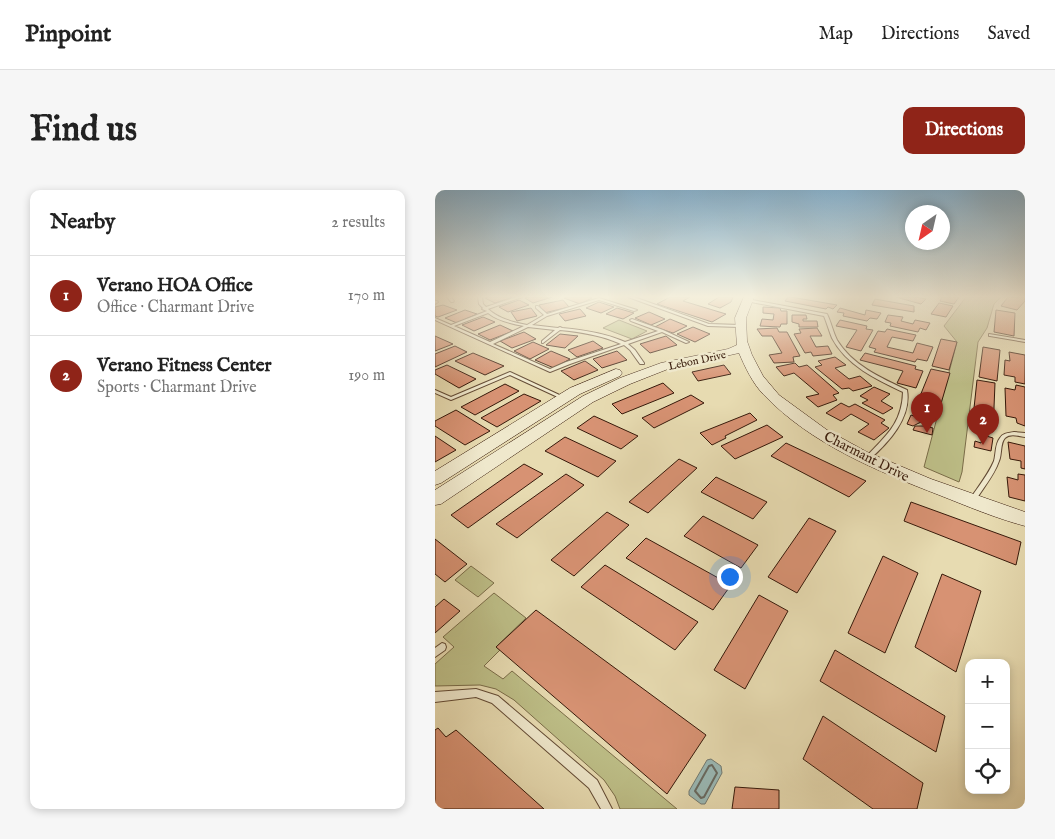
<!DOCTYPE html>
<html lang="en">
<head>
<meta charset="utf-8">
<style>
	body { margin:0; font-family:"IM FELL English",serif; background:#f6f6f6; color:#222 }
	.controls { position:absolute; right:15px; bottom:15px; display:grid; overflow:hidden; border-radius:10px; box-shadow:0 2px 8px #0003 }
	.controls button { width:45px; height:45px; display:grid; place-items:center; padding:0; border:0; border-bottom:1px solid #e0e0e0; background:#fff; color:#222; font:25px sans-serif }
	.compass { position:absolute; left:470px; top:15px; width:45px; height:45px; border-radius:50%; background:#fff; box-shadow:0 2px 8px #0003; rotate:214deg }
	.you { position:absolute; left:294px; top:386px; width:18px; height:18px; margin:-12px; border:4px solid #fff; border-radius:50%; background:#1a73e8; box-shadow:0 0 0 8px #1a73e833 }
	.badge { display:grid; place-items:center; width:32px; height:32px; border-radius:50%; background:#8f2418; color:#fff; font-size:16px; font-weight:700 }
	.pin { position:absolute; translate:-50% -41px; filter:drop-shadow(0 1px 2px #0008) }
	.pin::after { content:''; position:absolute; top:26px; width:18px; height:15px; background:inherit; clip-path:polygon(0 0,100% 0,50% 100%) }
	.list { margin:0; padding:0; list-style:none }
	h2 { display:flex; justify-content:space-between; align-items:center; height:65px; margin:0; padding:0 20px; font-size:21px }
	h2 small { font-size:16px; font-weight:400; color:#767676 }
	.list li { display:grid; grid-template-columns:32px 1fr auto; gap:15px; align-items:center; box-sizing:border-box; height:80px; padding:0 20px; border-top:1px solid #e0e0e0 }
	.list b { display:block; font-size:19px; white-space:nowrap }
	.list p { margin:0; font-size:16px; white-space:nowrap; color:#767676 }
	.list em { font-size:16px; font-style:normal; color:#767676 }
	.icon { flex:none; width:28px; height:28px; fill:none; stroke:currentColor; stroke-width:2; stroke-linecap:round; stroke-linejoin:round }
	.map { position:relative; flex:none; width:590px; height:619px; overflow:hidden; border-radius:10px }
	header { display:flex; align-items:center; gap:30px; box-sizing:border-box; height:70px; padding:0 25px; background:#fff; border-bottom:1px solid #e0e0e0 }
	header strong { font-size:24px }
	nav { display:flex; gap:28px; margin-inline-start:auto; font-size:18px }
	.intro { display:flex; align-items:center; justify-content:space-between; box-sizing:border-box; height:120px; padding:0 30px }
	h1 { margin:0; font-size:35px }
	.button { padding:12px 22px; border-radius:10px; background:#8f2418; color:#fff; font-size:18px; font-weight:700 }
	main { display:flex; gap:30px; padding:0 30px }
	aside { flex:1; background:#fff; border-radius:10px; box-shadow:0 2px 8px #0003 }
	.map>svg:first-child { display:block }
	.green { fill:#bdbe87; stroke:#7a6c48 }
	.water { fill:#9ab9b6; stroke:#727971 }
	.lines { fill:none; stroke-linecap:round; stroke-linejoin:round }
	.shore { stroke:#686960; stroke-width:2 }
	.building { fill:#d79273; stroke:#36190a }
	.lane-casing { stroke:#624a34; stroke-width:2 }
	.secondary-casing { stroke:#36190a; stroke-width:1 }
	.lane { fill:#efe8cc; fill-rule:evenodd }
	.secondary { fill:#efe8cc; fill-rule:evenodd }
	.labels { text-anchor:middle; stroke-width:5; stroke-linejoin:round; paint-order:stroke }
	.far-street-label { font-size:11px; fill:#36190a; stroke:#efe8cc }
	.street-label { font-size:14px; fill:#36190a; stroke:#efe8cc }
</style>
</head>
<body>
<header>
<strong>Pinpoint</strong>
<nav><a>Map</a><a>Directions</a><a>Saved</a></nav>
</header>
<div class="intro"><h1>Find us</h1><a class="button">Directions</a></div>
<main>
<aside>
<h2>Nearby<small>2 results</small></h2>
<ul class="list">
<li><span class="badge">1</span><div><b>Verano HOA Office</b><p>Office · Charmant Drive</p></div><em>170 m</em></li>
<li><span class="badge">2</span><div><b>Verano Fitness Center</b><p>Sports · Charmant Drive</p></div><em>190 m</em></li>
</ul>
</aside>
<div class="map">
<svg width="590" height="619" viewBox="0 0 590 619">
	<rect width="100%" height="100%" fill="#e7dbb1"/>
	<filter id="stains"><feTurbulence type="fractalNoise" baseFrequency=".004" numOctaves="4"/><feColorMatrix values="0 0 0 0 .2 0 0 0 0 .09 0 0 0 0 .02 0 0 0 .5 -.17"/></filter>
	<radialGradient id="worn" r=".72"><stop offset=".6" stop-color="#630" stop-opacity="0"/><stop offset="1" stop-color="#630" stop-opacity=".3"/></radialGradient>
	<path class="green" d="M531,107H566L559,114L552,138L543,152L527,282L524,292L489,277L522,152L509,136Z
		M184,130L212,141L197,149L168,138Z
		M36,376L59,393L43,407L20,390Z
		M59,403L91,428L61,457L65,460L49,476L68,489L77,481L242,619H185L180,606L169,590L79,510L61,499L45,495L0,496V474L19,457L8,447Z"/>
	<path class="water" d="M276,569L286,576L287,583L270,614H266L254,605V601L272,570Z"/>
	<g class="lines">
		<path class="shore" d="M277,575L282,583L269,607L266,608L260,601L274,576Z"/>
	</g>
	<path class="building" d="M53,107H78L60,113L50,108Z
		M93,107H117L98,113L90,108Z
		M132,107H155L157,108L145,114L129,108Z
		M235,107H255L248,111L291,124L277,132L222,114Z
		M284,107H298L296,112L285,118L273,114Z
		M353,107H356L402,115L398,119L393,117L391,119L350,111Z
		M461,107H481L491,109L486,114Z
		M507,107H524L519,114L505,111Z
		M573,107H590V111L582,120L566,116Z
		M440,109L479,116V122L437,115Z
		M84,110L94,115L73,122L64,117Z
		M128,110L134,117L109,123L104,115Z
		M164,112L179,117L166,123L151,118Z
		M504,113L518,116L511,127L496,124Z
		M8,115L22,120L3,127L0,126V117Z
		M328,117L345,118L346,121H352V134H346L345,137L325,136L327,129L338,130L339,124L328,123Z
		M96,118L102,126L82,131L76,122Z
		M182,118L199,123L188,129L171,124Z
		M405,118L430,125L431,120L446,123L442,129L435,128L432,131L408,126L409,123L402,122Z
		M145,119L151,126L130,131L124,124Z
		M30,120L42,124L22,133L10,128Z
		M561,120L580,123L579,146L559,142Z
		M214,122L230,129L216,135L200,128Z
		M357,125H371L372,129H368V131H382L383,137H364V134L357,132Z
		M453,125L468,127L466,131L478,134L480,130L495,133L491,140L485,138L483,142L455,136L456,133L450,132Z
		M48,127L60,132L39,141L27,135Z
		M235,129L252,136L238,143L220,137Z
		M405,130L432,136L431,139L438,140L426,161L411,157L422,140L401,136Z
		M65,135L78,141L55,150L43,144Z
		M258,137L275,144L260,152L242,144Z
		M342,138L344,142H352L365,166L358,167L359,172L339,173L334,165L347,163L337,146H327L322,139Z
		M382,138L387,146H375L381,157L393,156L397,164L378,166L376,162L370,163L359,144L366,143L364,139Z
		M452,139L481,145L478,151L457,147L452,157L478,163L482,153L498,157L492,171L482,169L480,172L439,162L441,159L434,157L443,141L450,142Z
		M89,142L101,149L77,158L65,151Z
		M125,144L143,146L130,158L111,155Z
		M0,146L18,154L0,161Z
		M231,146L242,155L215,163L205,154Z
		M506,149L522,152L514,180L497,176Z
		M158,151L168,158L142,167L133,160Z
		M98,152L114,159L95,169L79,161Z
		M20,156L32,162L0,177V164Z
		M548,157L565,160L562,191L544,187Z
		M116,161L135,169L119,178L100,170Z
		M182,161L192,170L167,178L158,169Z
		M574,162L590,165V194L580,192V187L569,185L570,170L575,171Z
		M38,163L69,176L50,185L20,171Z
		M430,163L481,176L480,179L488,181L481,198L462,193L468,181L425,170Z
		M400,167L411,175L400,178L414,189L425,186L437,196L418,201L414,198L407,199L380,177L387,175L383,171Z
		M150,171L163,180L139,190L126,181Z
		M360,173L364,177L372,175L404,203L398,205L402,210L383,217L371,207L384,204L359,183L349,186L341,177Z
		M12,175L41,189L24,198L0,184V180Z
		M289,175L296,184L263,191L257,182Z
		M496,179L515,183L505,217L483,211Z
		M542,190L560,193L558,242L537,237Z
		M228,193L239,203L187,224L177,214Z
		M70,194L84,201L40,225L26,217Z
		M581,195L590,197V236L582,233L581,228L571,226L570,198L580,200Z
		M439,197L455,204L446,211L458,218L448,224L427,213L433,210L425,206Z
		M89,204L106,211L62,237L46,228Z
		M256,205L269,213L219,238L207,228Z
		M406,213L414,217L420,214L450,230L446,233L454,238L439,250L423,242L434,234L416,224L406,231L391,223Z
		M21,220L55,241L30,255L0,236V231Z
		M315,223L322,230L290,246L291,248L277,255L265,243Z
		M476,225L487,229L486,232L478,236L472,234Z
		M159,226L203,246L186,259L142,238Z
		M332,235L348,247L300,269L286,256Z
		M480,236H489L498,238L497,245L478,240Z
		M548,245L558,248L556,261L539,257L540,251L546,253Z
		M0,246L21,260L0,272Z
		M130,247L181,271L163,287L110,261Z
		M573,252L590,256V279L586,278V271L575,269Z
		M351,253L431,291L414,307L336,266Z
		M244,269L262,278L213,323L194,312Z
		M89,274L108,284L33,338L16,325Z
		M131,284L149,295L82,348L61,334Z
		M583,284L590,285V311L574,307L572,287L583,290Z
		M281,287L332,312L318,329L266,302Z
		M476,312L586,352L581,375L469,331Z
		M172,322L194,335L139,386L116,370Z
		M268,326L323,355L306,378L249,346Z
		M374,328L401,341L362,403L333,387Z
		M211,348L296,395L278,420L191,368Z
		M0,349L32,374L10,392L0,384Z
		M448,366L483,383L450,463L413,443Z
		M170,375L263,432L240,460L146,397Z
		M507,384L546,401L521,482L480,457Z
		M324,405L353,421L310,499L279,480Z
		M9,409L25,421L0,443V417Z
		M101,420L271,545L232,604L61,457Z
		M400,460L510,526L501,562L385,491Z
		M388,526L488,593L482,619H438L368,569Z
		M3,538L11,547L21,540L109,619H0V540Z
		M300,597L344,600V619H297Z"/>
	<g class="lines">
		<g class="lane-casing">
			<path id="lane" d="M12,107H16L19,111L18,112H16Z
				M43,107H47L48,114L51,117L81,107H87L53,119C64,129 78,132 92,135L109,125L101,118V116H103L112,124L164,108L202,120L199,121L164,110L112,126L97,135L123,138L125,137L127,138C149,140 170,143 190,152L223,141L196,131L195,130L197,129L228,140L254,152L251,153L227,142L193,154L200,160L209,173V174H205L195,160L189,155L135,174L115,182L0,130V128L16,135L52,121L47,119L48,118L44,114ZM53,123C63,131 77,134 89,136L55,152L19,136ZM93,137L120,140L107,151V153H108L125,140C146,142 166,145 186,154L131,172L115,179L58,154Z
				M193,107H199L274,134L305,135L307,136L305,137L273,136Z
				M312,109L392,124C396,132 398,142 402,150C417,175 446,188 472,200C477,228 453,253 434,270L432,271L429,269C449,247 467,235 468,202C442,190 411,175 397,148C394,141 392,133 389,126L311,111L310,110Z
				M0,111H2L3,112L0,114Z
				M554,144L590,150V152L555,146H554Z
				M75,182L131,208L129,209H127L75,185L16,210L0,203V200L16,207Z
				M579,242L590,243V247C584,246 575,243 570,248C565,253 567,265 564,271C559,286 547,299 539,313H535L534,311L535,309C543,297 553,285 559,271C561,264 560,254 565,248C568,243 573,243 579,242Z
				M7,453L10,454L11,457L10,460L0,467V458Z
				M41,499L63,506L162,590L177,619H166L154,598L57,513L41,507L0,512V502Z"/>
		</g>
		<g class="secondary-casing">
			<path id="secondary" d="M309,107H319L311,128L312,151L317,165L328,186L344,205L392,240L432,262L496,289L590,322V336C560,328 532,316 504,305C442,281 376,254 329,205C318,194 310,177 304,163L233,179L195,194L158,212L6,314L0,315V300L148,206L185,188L226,173L293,159L302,155L300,128Z
				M181,179L185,180L187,183L185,186L145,204L6,293L0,295V281L135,198Z"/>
		</g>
		<use href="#lane" class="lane"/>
		<use href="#secondary" class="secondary"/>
	</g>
	<linearGradient id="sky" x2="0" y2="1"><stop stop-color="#89b6d4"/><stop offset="0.55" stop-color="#f4efdc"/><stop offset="1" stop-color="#f4efdc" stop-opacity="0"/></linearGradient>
	<rect width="590" height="194" fill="url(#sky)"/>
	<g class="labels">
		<g class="far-street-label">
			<text transform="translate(262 170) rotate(-12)" y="4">Lebon Drive</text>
		</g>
		<g class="street-label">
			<text transform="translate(432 266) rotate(27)" y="5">Charmant Drive</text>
		</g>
	</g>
	<rect width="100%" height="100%" filter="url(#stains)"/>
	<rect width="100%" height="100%" fill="url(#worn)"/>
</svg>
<div class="controls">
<button>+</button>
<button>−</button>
<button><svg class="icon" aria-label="locate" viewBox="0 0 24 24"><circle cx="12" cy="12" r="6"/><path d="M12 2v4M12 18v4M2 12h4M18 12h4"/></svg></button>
</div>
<svg class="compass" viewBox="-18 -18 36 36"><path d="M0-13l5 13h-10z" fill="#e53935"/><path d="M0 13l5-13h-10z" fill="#767676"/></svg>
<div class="you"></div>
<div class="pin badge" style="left:492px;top:243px">1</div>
<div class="pin badge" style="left:548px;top:255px">2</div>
</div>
</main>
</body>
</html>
